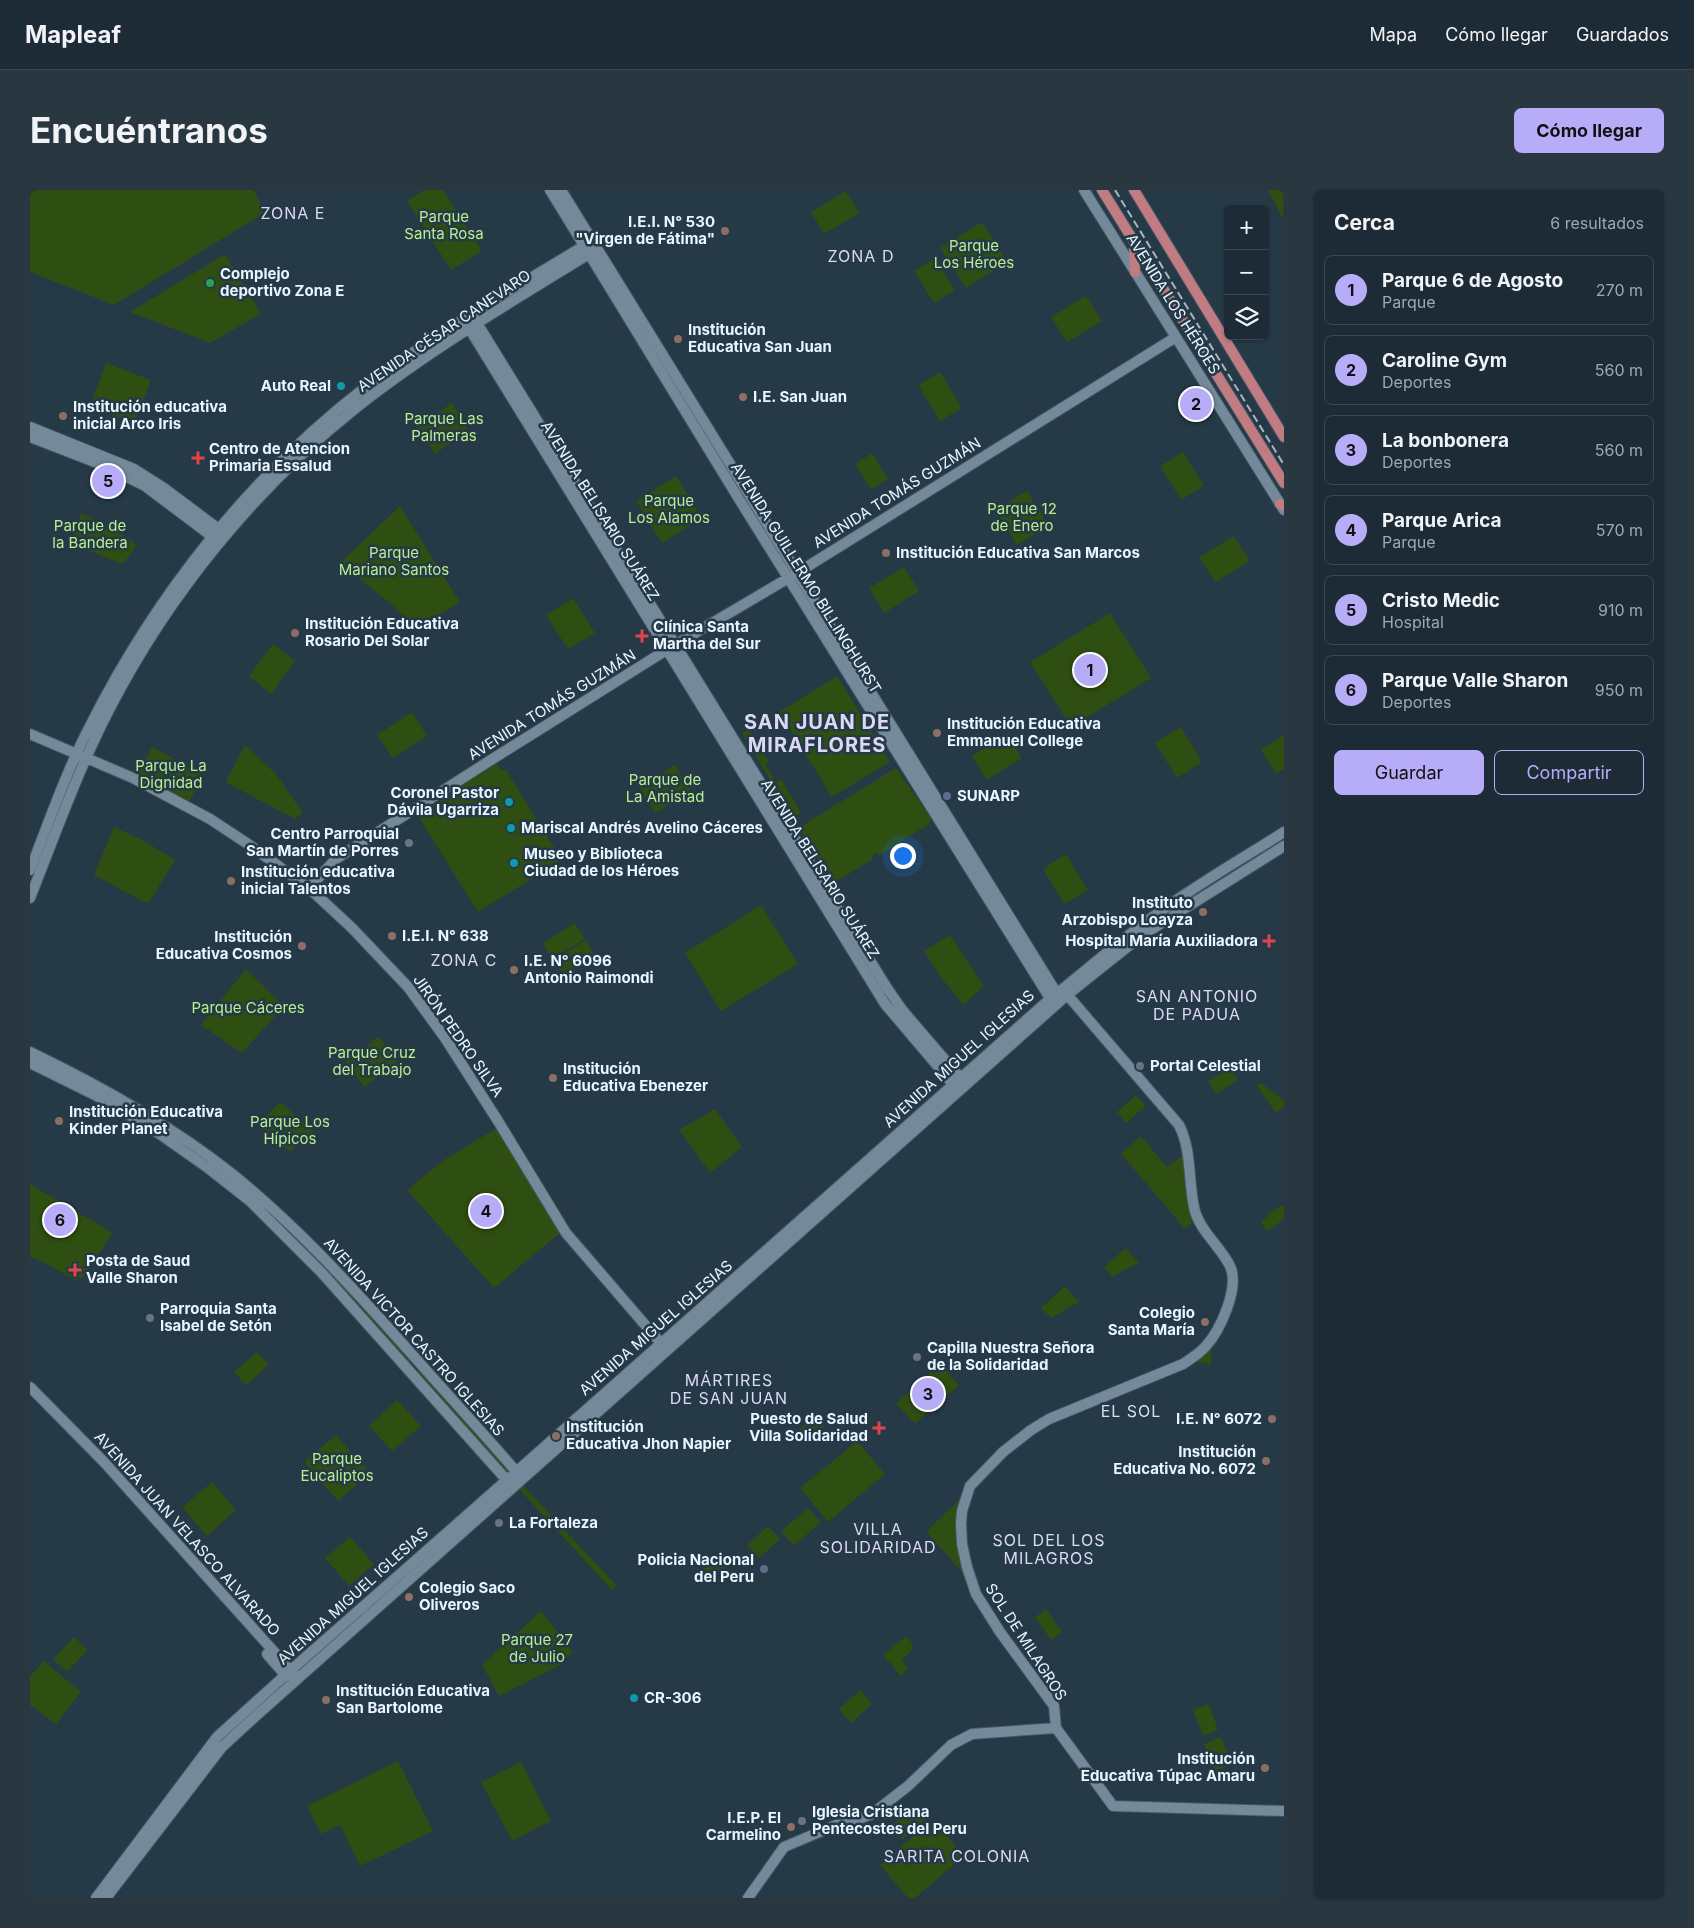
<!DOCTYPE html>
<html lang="es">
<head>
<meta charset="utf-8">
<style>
	body { margin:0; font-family:Inter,sans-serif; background:#293741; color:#f1f3f6 }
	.controls { position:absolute; right:15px; top:15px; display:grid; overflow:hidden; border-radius:8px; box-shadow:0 1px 4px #0004 }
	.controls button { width:45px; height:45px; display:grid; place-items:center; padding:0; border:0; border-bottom:1px solid #3a4750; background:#1c2b35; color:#f1f3f6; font:25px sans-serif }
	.you { position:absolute; left:872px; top:665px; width:18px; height:18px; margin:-12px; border:4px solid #fff; border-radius:50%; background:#1a73e8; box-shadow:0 0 0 8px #1a73e833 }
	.badge { display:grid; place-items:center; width:32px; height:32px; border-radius:50%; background:#b6acf8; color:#111; font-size:16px; font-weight:700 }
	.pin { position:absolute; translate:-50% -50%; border:2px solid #fff; box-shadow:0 1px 5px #0006 }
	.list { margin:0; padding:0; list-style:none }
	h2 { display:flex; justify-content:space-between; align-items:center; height:65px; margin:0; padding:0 20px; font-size:21px }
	h2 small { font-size:16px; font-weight:400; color:#a0a7ad }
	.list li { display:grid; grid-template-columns:32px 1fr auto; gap:15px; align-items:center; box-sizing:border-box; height:70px; margin:0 10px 10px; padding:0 10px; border:1px solid #3a4750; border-radius:8px }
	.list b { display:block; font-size:19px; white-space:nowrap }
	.list p { margin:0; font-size:16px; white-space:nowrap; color:#a0a7ad }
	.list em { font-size:16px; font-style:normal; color:#a0a7ad }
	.actions { display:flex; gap:10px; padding:15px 20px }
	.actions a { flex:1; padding:11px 0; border:1px solid #b6acf8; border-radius:8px; text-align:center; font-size:18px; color:#b6acf8 }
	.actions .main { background:#b6acf8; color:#111 }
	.icon { flex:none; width:28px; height:28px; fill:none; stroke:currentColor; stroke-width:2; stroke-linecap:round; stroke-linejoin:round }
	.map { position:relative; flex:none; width:1254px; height:1708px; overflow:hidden; border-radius:8px }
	header { display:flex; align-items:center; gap:30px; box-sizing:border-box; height:70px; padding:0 25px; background:#1c2b35; border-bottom:1px solid #3a4750 }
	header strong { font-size:24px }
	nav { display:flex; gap:28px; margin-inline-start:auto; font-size:18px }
	.intro { display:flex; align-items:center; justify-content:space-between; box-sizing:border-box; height:120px; padding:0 30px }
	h1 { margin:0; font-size:35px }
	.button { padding:12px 22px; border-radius:8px; background:#b6acf8; color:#111; font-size:18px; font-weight:700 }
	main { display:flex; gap:30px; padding:0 30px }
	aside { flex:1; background:#1c2b35; border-radius:8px; box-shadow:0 1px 4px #0004 }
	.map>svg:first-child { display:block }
	.green { fill:#2f4e11 }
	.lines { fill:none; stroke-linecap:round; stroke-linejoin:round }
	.secondary-casing { stroke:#465764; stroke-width:12 }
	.primary-casing { stroke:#465764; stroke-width:12 }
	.secondary { stroke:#748a9b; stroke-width:10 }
	.primary { stroke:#c17c82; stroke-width:10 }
	.rail { stroke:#a7b6c1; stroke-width:2; stroke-dasharray:8 4; stroke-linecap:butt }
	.education-dot { fill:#8d6e63; stroke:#253947; stroke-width:2 }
	.leisure-dot { fill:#2e9e5b; stroke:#253947; stroke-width:2 }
	.culture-dot { fill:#0f9aa8; stroke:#253947; stroke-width:2 }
	.health-dot { fill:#e0444e; stroke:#253947; stroke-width:2 }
	.service-dot { fill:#5c6f8a; stroke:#253947; stroke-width:2 }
	.worship-dot { fill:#6b7280; stroke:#253947; stroke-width:2 }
	.labels { text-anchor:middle; stroke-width:5; stroke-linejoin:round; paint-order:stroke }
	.park-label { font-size:15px; fill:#b8ef8f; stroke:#253947 }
	.poi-label { font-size:15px; font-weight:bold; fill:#e9f5ff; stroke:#253947; text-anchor:start }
	.street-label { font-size:15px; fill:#e9f5ff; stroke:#253947 }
	.neighbourhood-label { font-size:16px; letter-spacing:1px; fill:#dcd9f7; stroke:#253947 }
	.district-label { font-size:20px; font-weight:bold; letter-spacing:1px; fill:#dcd9f7; stroke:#253947 }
</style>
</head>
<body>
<header>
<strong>Mapleaf</strong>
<nav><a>Mapa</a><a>Cómo llegar</a><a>Guardados</a></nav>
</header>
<div class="intro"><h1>Encuéntranos</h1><a class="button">Cómo llegar</a></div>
<main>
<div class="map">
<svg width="1254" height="1708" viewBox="0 0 1254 1708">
	<rect width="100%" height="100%" fill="#253947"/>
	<path class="green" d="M0,0H223L236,22L84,115L0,82Z
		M394,0H413L452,61L421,80L377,11Z
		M1238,0H1254L1253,29L1239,2Z
		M816,1L829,23L794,44L781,22Z
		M952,32L977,72L936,98L910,58Z
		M195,64L231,124L180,153L100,122Z
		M905,68L925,100L904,113L884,81Z
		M1056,106L1072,131L1037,152L1021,127Z
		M76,173L121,190L105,233L60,217Z
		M910,182L932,218L910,231L888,195Z
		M422,213L439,240L405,264L388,236Z
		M1153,262L1174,296L1151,310L1130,276Z
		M842,263L858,289L841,300L825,274Z
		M646,286L672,328L632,353L606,311Z
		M997,301L1019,336L987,355L965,320Z
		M370,316L430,412L386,438L361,414L310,373Z
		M51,323L77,334L107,355L93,374L39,353Z
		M1204,346L1220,371L1185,392L1169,367Z
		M874,377L889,401L854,423L839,398Z
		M543,408L565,443L538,459L516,425Z
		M1080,423L1121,488L1041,537L1000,472Z
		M243,454L265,471L241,504L219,486Z
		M807,486L860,572L802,607L749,522Z
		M382,522L397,546L363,568L347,545Z
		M1151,537L1172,572L1147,588L1125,553Z
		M719,539L739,572L735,574L746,592L751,589L771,623L763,628L712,543Z
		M977,544L992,568L957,590L942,566Z
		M1254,545V579L1246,584L1231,560Z
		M216,556L246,584L273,623L265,629L197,593V589L214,557Z
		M122,557L174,584L159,612L107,585Z
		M467,574L470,579L476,580L532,670L448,722L386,623L392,619L395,624L401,614Z
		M645,575L661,601L625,623L609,597Z
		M866,578L901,628L899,634L850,665L846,663L843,665V669L807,691L802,690L768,638Z
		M84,637L116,652L145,670L118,714L64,685Z
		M1036,664L1058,700L1034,714L1013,679Z
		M731,715L768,774L691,821L655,763Z
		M545,733L555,749L522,769L513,753Z
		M920,745L954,796L933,815L910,786L894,761Z
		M556,750L565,766L533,786L523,770Z
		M216,779L254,816L212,863L171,835Z
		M349,847L368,872L334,897L315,871Z
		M1199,877L1208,890L1186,904L1178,892Z
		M1231,893L1254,910V917L1246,923L1227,896Z
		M1106,905L1116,916L1096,933L1087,922Z
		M250,912L283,941L260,962L228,935Z
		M685,919L712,957L680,983L649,940Z
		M467,938L531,1042L464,1098L377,1000L414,970Z
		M1111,946L1137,977L1155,963V1001L1163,1032L1155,1039L1091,964Z
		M0,994L81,1042V1046L52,1088L45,1090L15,1073L0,1067Z
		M1254,1015V1028L1243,1038L1237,1041L1231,1032L1244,1019Z
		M266,1043L383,1170L379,1174L318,1104L262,1048Z
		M1096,1058L1109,1073L1094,1080L1083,1087L1074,1077Z
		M1035,1096L1049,1112L1021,1128L1011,1118Z
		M1182,1157L1181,1175L1165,1171L1174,1166Z
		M227,1162L239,1175L216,1195L204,1182Z
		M910,1174L929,1195L885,1234L866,1213Z
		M390,1179L481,1280L476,1285L385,1183Z
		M367,1210L391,1236L362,1261L339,1236Z
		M785,1226L795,1237L775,1255L765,1243Z
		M306,1245L340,1283L308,1311L274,1272Z
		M827,1251L855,1284L798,1332L770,1298Z
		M182,1292L206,1320L177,1346L152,1317Z
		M492,1294L587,1396L582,1400L488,1298Z
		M934,1305C922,1337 928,1354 935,1385L897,1343L899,1339Z
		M778,1318L791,1332L764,1356L751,1341Z
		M738,1336L750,1349L729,1368L717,1355Z
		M320,1347L344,1374L319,1396L295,1368Z
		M691,1364L700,1375L681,1390L673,1379Z
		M1016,1419L1032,1442L1021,1450L1005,1427Z
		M511,1421L543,1462L528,1476L469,1506L452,1475Z
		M876,1446L883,1454L882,1460L872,1470L878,1479L871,1486L853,1465Z
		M44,1447L58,1460L37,1482L23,1469Z
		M14,1471L51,1502L26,1534L0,1515V1486Z
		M830,1500L842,1514L821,1533L809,1519Z
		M1179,1514L1188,1540L1173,1546L1163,1520Z
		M1191,1547L1202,1574L1185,1581L1174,1554Z
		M368,1571L403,1641L330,1676L310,1635L291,1644L277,1616Z
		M491,1572L521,1631L482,1651L451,1592Z
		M884,1615L896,1629L873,1649L861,1635Z
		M903,1629L934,1666L885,1708H878L850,1675Z"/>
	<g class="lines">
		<g class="secondary-casing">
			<path id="secondary" d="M520,0L709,309L1023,813
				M531,0L1029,807
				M1054,0L1254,320
				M442,125L857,798L873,821L934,892
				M434,130L855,814L928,900
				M0,237L104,279L134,298L194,343
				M0,247L75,276L115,296L188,351
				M0,544L103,588L180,629L218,654L279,698L322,738L378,797L415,848L468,931L536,1043L635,1158
				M0,680C19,632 36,582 60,536C126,405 220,286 337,196C406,143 484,98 559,53
				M279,698L306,669L464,568L638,459L767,383L1146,147
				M0,708C25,645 48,580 79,520C138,405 225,298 327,217C401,159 484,110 564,61
				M0,862C71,896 139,934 201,983C267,1036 324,1099 380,1162C417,1204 455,1245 491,1287
				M0,873L65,905L124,940L178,978L220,1011L291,1082L481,1295
				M0,1197L74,1272L264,1484
				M237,1464L256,1486L262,1487
				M1026,1538L1024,1516L970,1442L946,1404L937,1377L932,1354L931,1333L932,1321L940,1296L973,1262L1001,1240L1019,1229L1153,1174C1160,1169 1169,1164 1175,1157C1190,1141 1210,1098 1200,1076C1190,1056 1168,1039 1164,1017C1158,989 1162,961 1149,935L1034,801
				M1026,1538L1083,1616L1254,1621
				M66,1708L187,1547L261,1480L486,1282L1020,809C1057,780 1092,748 1131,721C1171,692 1213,668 1254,642
				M76,1708L192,1557L228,1524L1037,805L1111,746L1254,656
				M718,1708L754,1657L806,1635H812L842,1624L878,1596L921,1555L942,1544L1026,1538"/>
		</g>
		<g class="primary-casing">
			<path id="primary" d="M1072,0L1254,293
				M1104,0L1254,247
				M1104,54L1105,82
				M1250,314L1254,316"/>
		</g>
		<use href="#secondary" class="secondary"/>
		<use href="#primary" class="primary"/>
		<path class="rail" d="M1085,0L1254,275"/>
	</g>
	<g class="education-dot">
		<circle cx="695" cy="41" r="5"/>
		<circle cx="648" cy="149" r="5"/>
		<circle cx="713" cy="207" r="5"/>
		<circle cx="33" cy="226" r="5"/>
		<circle cx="856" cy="363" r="5"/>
		<circle cx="265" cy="443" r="5"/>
		<circle cx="907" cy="543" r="5"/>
		<circle cx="201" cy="691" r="5"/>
		<circle cx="1173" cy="722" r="5"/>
		<circle cx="362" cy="746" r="5"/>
		<circle cx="272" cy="756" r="5"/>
		<circle cx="484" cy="780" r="5"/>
		<circle cx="523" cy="888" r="5"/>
		<circle cx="29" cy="931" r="5"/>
		<circle cx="1175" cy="1132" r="5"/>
		<circle cx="1242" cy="1229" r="5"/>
		<circle cx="526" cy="1246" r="5"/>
		<circle cx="1236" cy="1271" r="5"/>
		<circle cx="379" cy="1407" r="5"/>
		<circle cx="296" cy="1510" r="5"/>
		<circle cx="1235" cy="1578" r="5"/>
		<circle cx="761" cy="1637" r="5"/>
	</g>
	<circle class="leisure-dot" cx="180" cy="93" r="5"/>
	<g class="culture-dot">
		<circle cx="311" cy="196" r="5"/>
		<circle cx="479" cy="612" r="5"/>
		<circle cx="481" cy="638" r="5"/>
		<circle cx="484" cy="673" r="5"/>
		<circle cx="604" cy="1508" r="5"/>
	</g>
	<g class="health-dot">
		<path d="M165.5 260.5h5v5h5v5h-5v5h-5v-5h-5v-5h5z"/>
		<path d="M609.5 438.5h5v5h5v5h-5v5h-5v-5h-5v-5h5z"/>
		<path d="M1236.5 743.5h5v5h5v5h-5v5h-5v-5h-5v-5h5z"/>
		<path d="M42.5 1072.5h5v5h5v5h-5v5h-5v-5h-5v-5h5z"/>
		<path d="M846.5 1230.5h5v5h5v5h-5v5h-5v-5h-5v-5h5z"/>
	</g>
	<g class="service-dot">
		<circle cx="917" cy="606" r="5"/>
		<circle cx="734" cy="1379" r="5"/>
	</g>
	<g class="worship-dot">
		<circle cx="379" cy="653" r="5"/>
		<circle cx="1110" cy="876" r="5"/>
		<circle cx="120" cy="1128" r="5"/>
		<circle cx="887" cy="1167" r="5"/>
		<circle cx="469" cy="1333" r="5"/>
		<circle cx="772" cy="1631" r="5"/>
	</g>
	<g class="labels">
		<g class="park-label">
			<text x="414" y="32">Parque<tspan x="414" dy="17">Santa Rosa</tspan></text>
			<text x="944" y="61">Parque<tspan x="944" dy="17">Los Héroes</tspan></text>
			<text x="414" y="234">Parque Las<tspan x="414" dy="17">Palmeras</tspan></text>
			<text x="639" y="316">Parque<tspan x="639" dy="17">Los Alamos</tspan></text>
			<text x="992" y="324">Parque 12<tspan x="992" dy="17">de Enero</tspan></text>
			<text x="60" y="341">Parque de<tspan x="60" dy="17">la Bandera</tspan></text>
			<text x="364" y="368">Parque<tspan x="364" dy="17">Mariano Santos</tspan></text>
			<text x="141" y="581">Parque La<tspan x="141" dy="17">Dignidad</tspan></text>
			<text x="635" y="595">Parque de<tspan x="635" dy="17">La Amistad</tspan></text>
			<text x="218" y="823">Parque Cáceres</text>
			<text x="342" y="868">Parque Cruz<tspan x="342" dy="17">del Trabajo</tspan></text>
			<text x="260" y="937">Parque Los<tspan x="260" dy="17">Hípicos</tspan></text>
			<text x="307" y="1274">Parque<tspan x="307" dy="17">Eucaliptos</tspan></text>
			<text x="507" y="1455">Parque 27<tspan x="507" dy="17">de Julio</tspan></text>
		</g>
		<g class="poi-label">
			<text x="685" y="37" text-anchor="end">I.E.I. N° 530<tspan x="685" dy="17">"Virgen de Fátima"</tspan></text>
			<text x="190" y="89">Complejo<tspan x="190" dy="17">deportivo Zona E</tspan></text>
			<text x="658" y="145">Institución<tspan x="658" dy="17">Educativa San Juan</tspan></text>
			<text x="301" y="201" text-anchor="end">Auto Real</text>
			<text x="723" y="212">I.E. San Juan</text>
			<text x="43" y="222">Institución educativa<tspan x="43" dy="17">inicial Arco Iris</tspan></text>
			<text x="179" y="264">Centro de Atencion<tspan x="179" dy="17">Primaria Essalud</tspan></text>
			<text x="866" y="368">Institución Educativa San Marcos</text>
			<text x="275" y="439">Institución Educativa<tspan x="275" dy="17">Rosario Del Solar</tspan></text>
			<text x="623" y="442">Clínica Santa<tspan x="623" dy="17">Martha del Sur</tspan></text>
			<text x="917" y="539">Institución Educativa<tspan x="917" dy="17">Emmanuel College</tspan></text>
			<text x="469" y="608" text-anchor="end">Coronel Pastor<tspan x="469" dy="17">Dávila Ugarriza</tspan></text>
			<text x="927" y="611">SUNARP</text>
			<text x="491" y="643">Mariscal Andrés Avelino Cáceres</text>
			<text x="369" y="649" text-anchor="end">Centro Parroquial<tspan x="369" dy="17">San Martín de Porres</tspan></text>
			<text x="494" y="669">Museo y Biblioteca<tspan x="494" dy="17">Ciudad de los Héroes</tspan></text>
			<text x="211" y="687">Institución educativa<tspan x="211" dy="17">inicial Talentos</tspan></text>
			<text x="1163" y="718" text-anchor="end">Instituto<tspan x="1163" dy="17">Arzobispo Loayza</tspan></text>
			<text x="372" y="751">I.E.I. N° 638</text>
			<text x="262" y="752" text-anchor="end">Institución<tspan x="262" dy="17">Educativa Cosmos</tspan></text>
			<text x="1228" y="756" text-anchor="end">Hospital María Auxiliadora</text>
			<text x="494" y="776">I.E. N° 6096<tspan x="494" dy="17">Antonio Raimondi</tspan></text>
			<text x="1120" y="881">Portal Celestial</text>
			<text x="533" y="884">Institución<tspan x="533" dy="17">Educativa Ebenezer</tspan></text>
			<text x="39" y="927">Institución Educativa<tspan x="39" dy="17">Kinder Planet</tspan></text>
			<text x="56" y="1076">Posta de Saud<tspan x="56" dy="17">Valle Sharon</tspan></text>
			<text x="130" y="1124">Parroquia Santa<tspan x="130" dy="17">Isabel de Setón</tspan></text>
			<text x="1165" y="1128" text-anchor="end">Colegio<tspan x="1165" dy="17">Santa María</tspan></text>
			<text x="897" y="1163">Capilla Nuestra Señora<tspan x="897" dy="17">de la Solidaridad</tspan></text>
			<text x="838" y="1234" text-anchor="end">Puesto de Salud<tspan x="838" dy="17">Villa Solidaridad</tspan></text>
			<text x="1232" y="1234" text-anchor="end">I.E. N° 6072</text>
			<text x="536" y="1242">Institución<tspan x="536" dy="17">Educativa Jhon Napier</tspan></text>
			<text x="1226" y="1267" text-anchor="end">Institución<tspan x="1226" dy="17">Educativa No. 6072</tspan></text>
			<text x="479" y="1338">La Fortaleza</text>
			<text x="724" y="1375" text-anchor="end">Policia Nacional<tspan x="724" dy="17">del Peru</tspan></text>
			<text x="389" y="1403">Colegio Saco<tspan x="389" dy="17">Oliveros</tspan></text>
			<text x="306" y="1506">Institución Educativa<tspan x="306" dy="17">San Bartolome</tspan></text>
			<text x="614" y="1513">CR-306</text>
			<text x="1225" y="1574" text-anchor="end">Institución<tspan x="1225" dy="17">Educativa Túpac Amaru</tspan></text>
			<text x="782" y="1627">Iglesia Cristiana<tspan x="782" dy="17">Pentecostes del Peru</tspan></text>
			<text x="751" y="1633" text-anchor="end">I.E.P. El<tspan x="751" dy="17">Carmelino</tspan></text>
		</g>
		<g class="street-label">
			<text transform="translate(1143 114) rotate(58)" y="5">AVENIDA LOS HÉROES</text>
			<text transform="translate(414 141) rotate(-34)" y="5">AVENIDA CÉSAR CANEVARO</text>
			<text transform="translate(867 303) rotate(-32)" y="5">AVENIDA TOMÁS GUZMÁN</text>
			<text transform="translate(570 321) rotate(58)" y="5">AVENIDA BELISARIO SUÁREZ</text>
			<text transform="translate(776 388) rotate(58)" y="5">AVENIDA GUILLERMO BILLINGHURST</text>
			<text transform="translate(522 515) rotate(-32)" y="5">AVENIDA TOMÁS GUZMÁN</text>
			<text transform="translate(790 679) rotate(58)" y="5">AVENIDA BELISARIO SUÁREZ</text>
			<text transform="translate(428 846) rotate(55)" y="5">JIRÓN PEDRO SILVA</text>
			<text transform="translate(929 869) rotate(-42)" y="5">AVENIDA MIGUEL IGLESIAS</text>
			<text transform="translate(626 1138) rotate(-41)" y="5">AVENIDA MIGUEL IGLESIAS</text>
			<text transform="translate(384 1147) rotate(48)" y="5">AVENIDA VICTOR CASTRO IGLESIAS</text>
			<text transform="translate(157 1344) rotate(48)" y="5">AVENIDA JUAN VELASCO ALVARADO</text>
			<text transform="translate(323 1406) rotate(-42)" y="5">AVENIDA MIGUEL IGLESIAS</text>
			<text transform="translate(996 1452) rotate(57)" y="5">SOL DE MILAGROS</text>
		</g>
		<g class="neighbourhood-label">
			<text x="263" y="29">ZONA E</text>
			<text x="831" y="72">ZONA D</text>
			<text x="434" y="776">ZONA C</text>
			<text x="1167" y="812">SAN ANTONIO<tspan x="1167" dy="18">DE PADUA</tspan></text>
			<text x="699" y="1196">MÁRTIRES<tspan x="699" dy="18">DE SAN JUAN</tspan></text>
			<text x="1101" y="1227">EL SOL</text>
			<text x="848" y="1345">VILLA<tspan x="848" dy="18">SOLIDARIDAD</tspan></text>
			<text x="1019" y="1356">SOL DEL LOS<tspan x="1019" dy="18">MILAGROS</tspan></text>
			<text x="927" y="1672">SARITA COLONIA</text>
		</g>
		<g class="district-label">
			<text x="787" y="539">SAN JUAN DE<tspan x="787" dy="23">MIRAFLORES</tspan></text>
		</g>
	</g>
</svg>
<div class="controls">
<button>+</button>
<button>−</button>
<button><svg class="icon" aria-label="layers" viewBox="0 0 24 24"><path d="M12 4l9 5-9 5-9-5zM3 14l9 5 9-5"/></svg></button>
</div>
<div class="you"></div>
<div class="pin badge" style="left:1060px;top:480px">1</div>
<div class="pin badge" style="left:1166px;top:214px">2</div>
<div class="pin badge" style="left:898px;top:1204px">3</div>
<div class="pin badge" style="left:456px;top:1021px">4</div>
<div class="pin badge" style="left:78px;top:291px">5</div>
<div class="pin badge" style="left:30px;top:1030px">6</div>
</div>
<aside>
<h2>Cerca<small>6 resultados</small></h2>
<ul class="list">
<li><span class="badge">1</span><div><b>Parque 6 de Agosto</b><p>Parque</p></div><em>270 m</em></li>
<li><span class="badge">2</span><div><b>Caroline Gym</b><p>Deportes</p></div><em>560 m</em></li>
<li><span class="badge">3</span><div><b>La bonbonera</b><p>Deportes</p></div><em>560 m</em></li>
<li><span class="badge">4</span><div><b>Parque Arica</b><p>Parque</p></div><em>570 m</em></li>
<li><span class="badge">5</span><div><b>Cristo Medic</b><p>Hospital</p></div><em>910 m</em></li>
<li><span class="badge">6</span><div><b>Parque Valle Sharon</b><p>Deportes</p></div><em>950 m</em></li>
</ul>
<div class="actions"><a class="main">Guardar</a><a>Compartir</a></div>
</aside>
</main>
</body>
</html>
